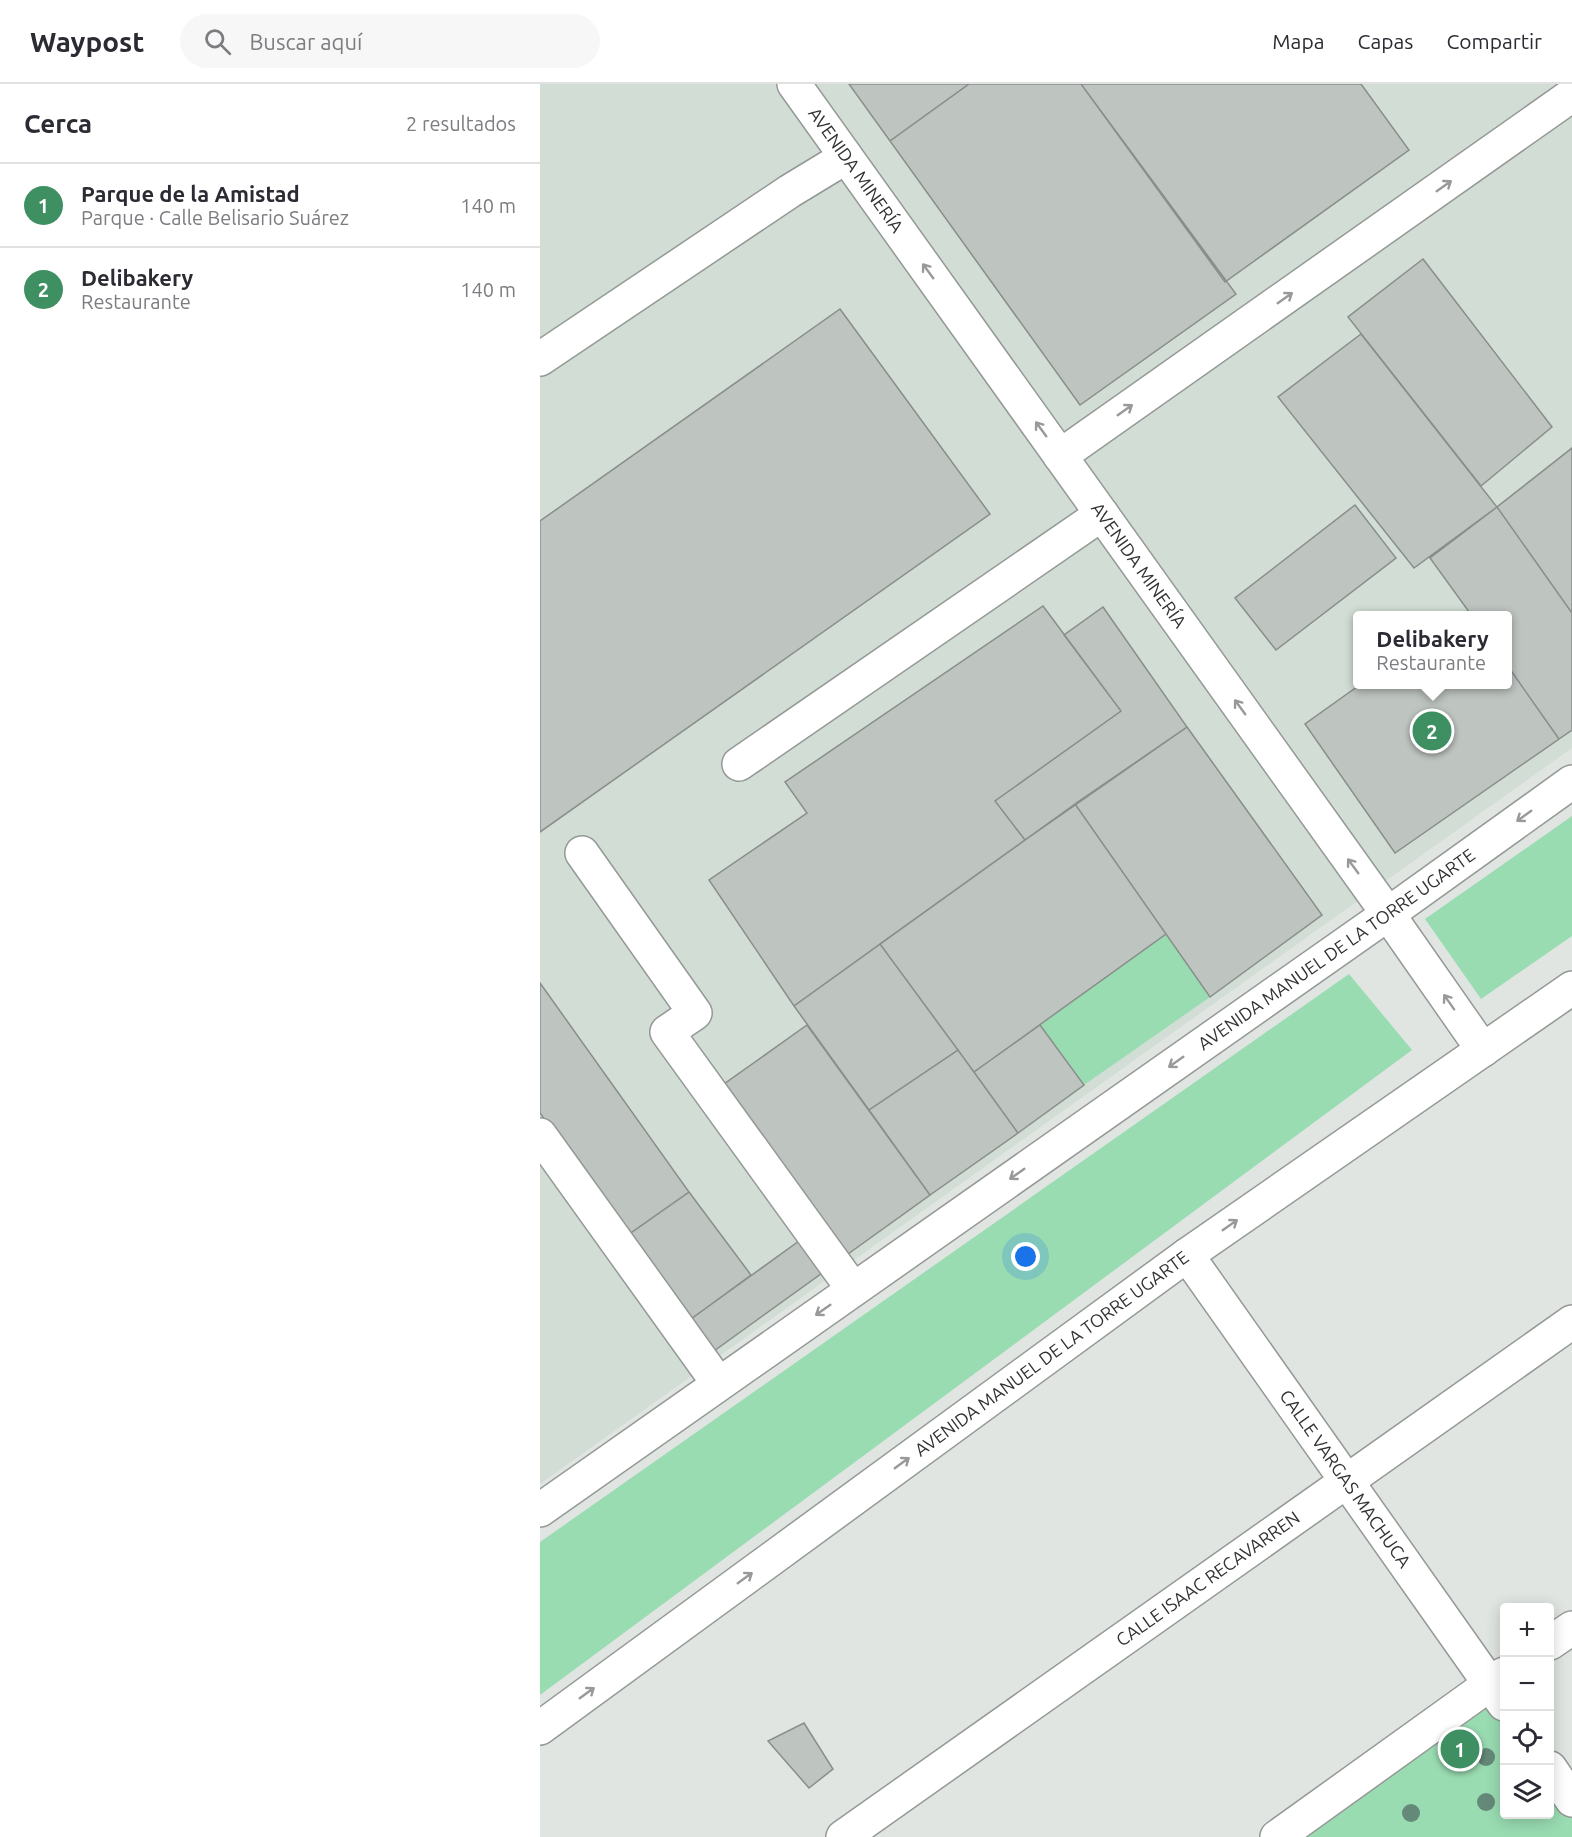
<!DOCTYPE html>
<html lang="es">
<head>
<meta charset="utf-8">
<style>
	body { margin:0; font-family:Ubuntu,sans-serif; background:#f7f7f7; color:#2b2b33 }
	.controls { position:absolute; right:18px; bottom:18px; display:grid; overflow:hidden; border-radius:6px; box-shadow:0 3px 15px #0003 }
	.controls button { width:54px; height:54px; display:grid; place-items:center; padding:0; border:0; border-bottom:2px solid #e1e1e2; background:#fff; color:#2b2b33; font:30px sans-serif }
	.you { position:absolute; left:486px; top:1173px; width:21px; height:21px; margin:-15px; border:4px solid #fff; border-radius:50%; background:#1a73e8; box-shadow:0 0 0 9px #1a73e833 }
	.badge { display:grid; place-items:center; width:39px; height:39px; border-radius:50%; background:#3e9062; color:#fff; font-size:20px; font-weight:700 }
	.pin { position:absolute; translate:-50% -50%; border:3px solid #fff; box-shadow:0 2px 6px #0006 }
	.popup { position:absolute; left:813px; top:527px; width:159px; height:78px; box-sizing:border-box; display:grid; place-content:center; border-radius:6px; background:#fff; filter:drop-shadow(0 2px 4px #0005); font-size:20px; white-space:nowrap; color:#7c7c81 }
	.popup b { font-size:22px; color:#2b2b33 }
	.popup::after { content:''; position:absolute; left:50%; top:100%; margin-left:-12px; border:12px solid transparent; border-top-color:#fff }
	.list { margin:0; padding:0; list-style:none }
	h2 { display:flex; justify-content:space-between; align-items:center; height:78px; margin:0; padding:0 24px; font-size:26px }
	h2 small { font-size:20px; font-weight:400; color:#7c7c81 }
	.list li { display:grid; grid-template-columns:39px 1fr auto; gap:18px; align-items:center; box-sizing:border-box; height:84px; padding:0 24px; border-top:2px solid #e1e1e2 }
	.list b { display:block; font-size:22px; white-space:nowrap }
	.list p { margin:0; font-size:20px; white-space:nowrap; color:#7c7c81 }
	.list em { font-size:20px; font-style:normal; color:#7c7c81 }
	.icon { flex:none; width:33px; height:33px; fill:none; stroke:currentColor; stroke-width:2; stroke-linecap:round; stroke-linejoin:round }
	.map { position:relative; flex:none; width:1032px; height:1753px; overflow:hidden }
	header { display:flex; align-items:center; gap:36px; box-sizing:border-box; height:84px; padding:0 30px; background:#fff; border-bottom:2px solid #e1e1e2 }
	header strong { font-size:28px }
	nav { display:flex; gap:33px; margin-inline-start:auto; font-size:21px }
	.search { width:420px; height:54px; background:#f7f7f7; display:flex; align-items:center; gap:15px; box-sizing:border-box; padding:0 21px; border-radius:33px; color:#7c7c81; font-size:22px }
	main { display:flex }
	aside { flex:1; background:#fff }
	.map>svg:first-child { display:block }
	.built { fill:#d1ddd5; fill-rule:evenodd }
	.green { fill:#99dcb2 }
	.building { fill:#bec4c0; stroke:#898e8b; stroke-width:1.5 }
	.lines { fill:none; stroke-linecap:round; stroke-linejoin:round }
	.minor-casing { stroke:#949996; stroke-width:36 }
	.minor { stroke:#fff; stroke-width:33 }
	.tree { fill:#658978 }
	.oneway { stroke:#989998 }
	.labels { text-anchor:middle; stroke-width:4.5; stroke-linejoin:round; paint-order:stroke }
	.street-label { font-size:18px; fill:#313332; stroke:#e0e5e2 }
</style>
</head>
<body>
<header>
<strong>Waypost</strong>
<div class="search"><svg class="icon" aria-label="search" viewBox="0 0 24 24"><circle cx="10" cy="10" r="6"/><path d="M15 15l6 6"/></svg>Buscar aquí</div>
<nav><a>Mapa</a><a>Capas</a><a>Compartir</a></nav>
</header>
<main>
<aside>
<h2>Cerca<small>2 resultados</small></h2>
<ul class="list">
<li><span class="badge">1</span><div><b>Parque de la Amistad</b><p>Parque · Calle Belisario Suárez</p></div><em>140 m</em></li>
<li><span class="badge">2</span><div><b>Delibakery</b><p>Restaurante</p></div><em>140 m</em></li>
</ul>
</aside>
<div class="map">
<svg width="1032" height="1753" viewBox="0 0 1032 1753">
	<rect width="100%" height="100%" fill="#e0e5e2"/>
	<path class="built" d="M0,0H1032V664L0,1400ZM817,532H967V600H817Z"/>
	<path class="green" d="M1032,732V852L941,915L885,835Z
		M626,850L670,913L544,1001L500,941Z
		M809,890L872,966L0,1611V1458Z
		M948,1611L964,1634V1730H1010V1696L1032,1727V1753H756Z"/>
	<path class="building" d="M309,0H429L350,57Z
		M429,0H541L696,210L540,321L350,57Z
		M541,0H821L869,66L685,198Z
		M883,175L1012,343L941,402L808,233Z
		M300,225L450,430L0,748V437Z
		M821,250L957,423L874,484L738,313Z
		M1032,364V529L957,423Z
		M815,421L856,474L736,566L695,514Z
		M957,423L1032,529V646L1019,655L967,581V532H932L890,474Z
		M503,522L581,627L455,717L485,756L254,922L169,796L267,729L245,698Z
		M563,523L647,643L485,756L455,717L581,627L524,551Z
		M967,581L1019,655L855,769L765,640L821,600H967Z
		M647,643L782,831L670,913L535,720Z
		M535,720L626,850L434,988L340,860Z
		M340,860L418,966L329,1026L254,922Z
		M0,899L149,1108L88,1151L0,1029Z
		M267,941L390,1111L308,1170L184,1000Z
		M500,941L544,1001L478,1049L434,988Z
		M418,966L478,1049L390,1111L329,1026Z
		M149,1108L211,1191L151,1235L88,1151Z
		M259,1157L282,1189L174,1267L151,1235Z
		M264,1639L293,1685L269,1704L228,1657Z"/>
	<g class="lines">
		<g class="minor-casing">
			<g id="minor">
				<path id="s1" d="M254,0L848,830L943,966"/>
				<path d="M0,275L250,107L306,73"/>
				<path d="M520,372L1032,11"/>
				<path d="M199,680L562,430"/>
				<path d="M42,769L155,929L127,948L313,1205"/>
				<path d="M0,1051L178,1299"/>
				<path id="s2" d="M647,1171L964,1620"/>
				<path id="s3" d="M0,1426L848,830L1032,698"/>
				<path d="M1010,1559L1032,1544"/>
				<path id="s4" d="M0,1644L647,1171L1032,904"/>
				<path d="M1010,1684L1032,1716"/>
				<path id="s5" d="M303,1753L1032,1238"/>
				<path d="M737,1753L964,1590"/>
			</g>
		</g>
		<use href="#minor" class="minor"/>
	</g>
	<g class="tree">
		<circle cx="946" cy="1673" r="9"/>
		<circle cx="946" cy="1718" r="9"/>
		<circle cx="871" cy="1729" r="9"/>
	</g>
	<defs><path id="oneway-shaft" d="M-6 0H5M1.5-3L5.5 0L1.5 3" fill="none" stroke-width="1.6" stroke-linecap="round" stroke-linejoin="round" transform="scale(1.5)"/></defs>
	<g class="oneway">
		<use href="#oneway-shaft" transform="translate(904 102) rotate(-35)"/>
		<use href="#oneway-shaft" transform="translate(388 187) rotate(-126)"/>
		<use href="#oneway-shaft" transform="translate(745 214) rotate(-35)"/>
		<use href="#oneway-shaft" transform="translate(585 326) rotate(-35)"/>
		<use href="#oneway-shaft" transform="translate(501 345) rotate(-126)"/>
		<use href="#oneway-shaft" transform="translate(700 623) rotate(-126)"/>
		<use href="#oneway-shaft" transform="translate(984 732) rotate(144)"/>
		<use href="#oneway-shaft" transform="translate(813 782) rotate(-126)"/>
		<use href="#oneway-shaft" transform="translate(909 918) rotate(-125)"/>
		<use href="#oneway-shaft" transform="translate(636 978) rotate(145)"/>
		<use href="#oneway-shaft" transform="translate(477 1090) rotate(145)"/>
		<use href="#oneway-shaft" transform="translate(690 1141) rotate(-35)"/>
		<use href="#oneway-shaft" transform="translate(283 1226) rotate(145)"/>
		<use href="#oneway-shaft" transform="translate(362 1379) rotate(-36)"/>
		<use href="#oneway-shaft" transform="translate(205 1494) rotate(-36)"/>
		<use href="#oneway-shaft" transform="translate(47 1609) rotate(-36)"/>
	</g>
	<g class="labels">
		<g class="street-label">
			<text dy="6" stroke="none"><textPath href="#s1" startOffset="106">AVENIDA MINERÍA</textPath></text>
			<text dy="6" stroke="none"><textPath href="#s1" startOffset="592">AVENIDA MINERÍA</textPath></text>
			<text dy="6" stroke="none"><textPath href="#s3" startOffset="974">AVENIDA MANUEL DE LA TORRE UGARTE</textPath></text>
			<text dy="6" stroke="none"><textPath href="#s4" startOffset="634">AVENIDA MANUEL DE LA TORRE UGARTE</textPath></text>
			<text dy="6" stroke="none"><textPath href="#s2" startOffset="274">CALLE VARGAS MACHUCA</textPath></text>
			<text dy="6" stroke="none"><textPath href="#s5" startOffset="447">CALLE ISAAC RECAVARREN</textPath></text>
		</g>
	</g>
</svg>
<div class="controls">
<button>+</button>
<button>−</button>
<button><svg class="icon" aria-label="locate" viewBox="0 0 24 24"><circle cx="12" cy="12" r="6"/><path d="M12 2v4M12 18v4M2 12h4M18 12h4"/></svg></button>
<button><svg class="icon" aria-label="layers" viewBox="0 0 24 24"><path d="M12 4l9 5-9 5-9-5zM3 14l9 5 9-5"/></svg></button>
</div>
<div class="you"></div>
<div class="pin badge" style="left:920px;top:1665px">1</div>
<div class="pin badge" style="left:892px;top:647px">2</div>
<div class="popup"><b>Delibakery</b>Restaurante</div>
</div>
</main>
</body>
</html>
